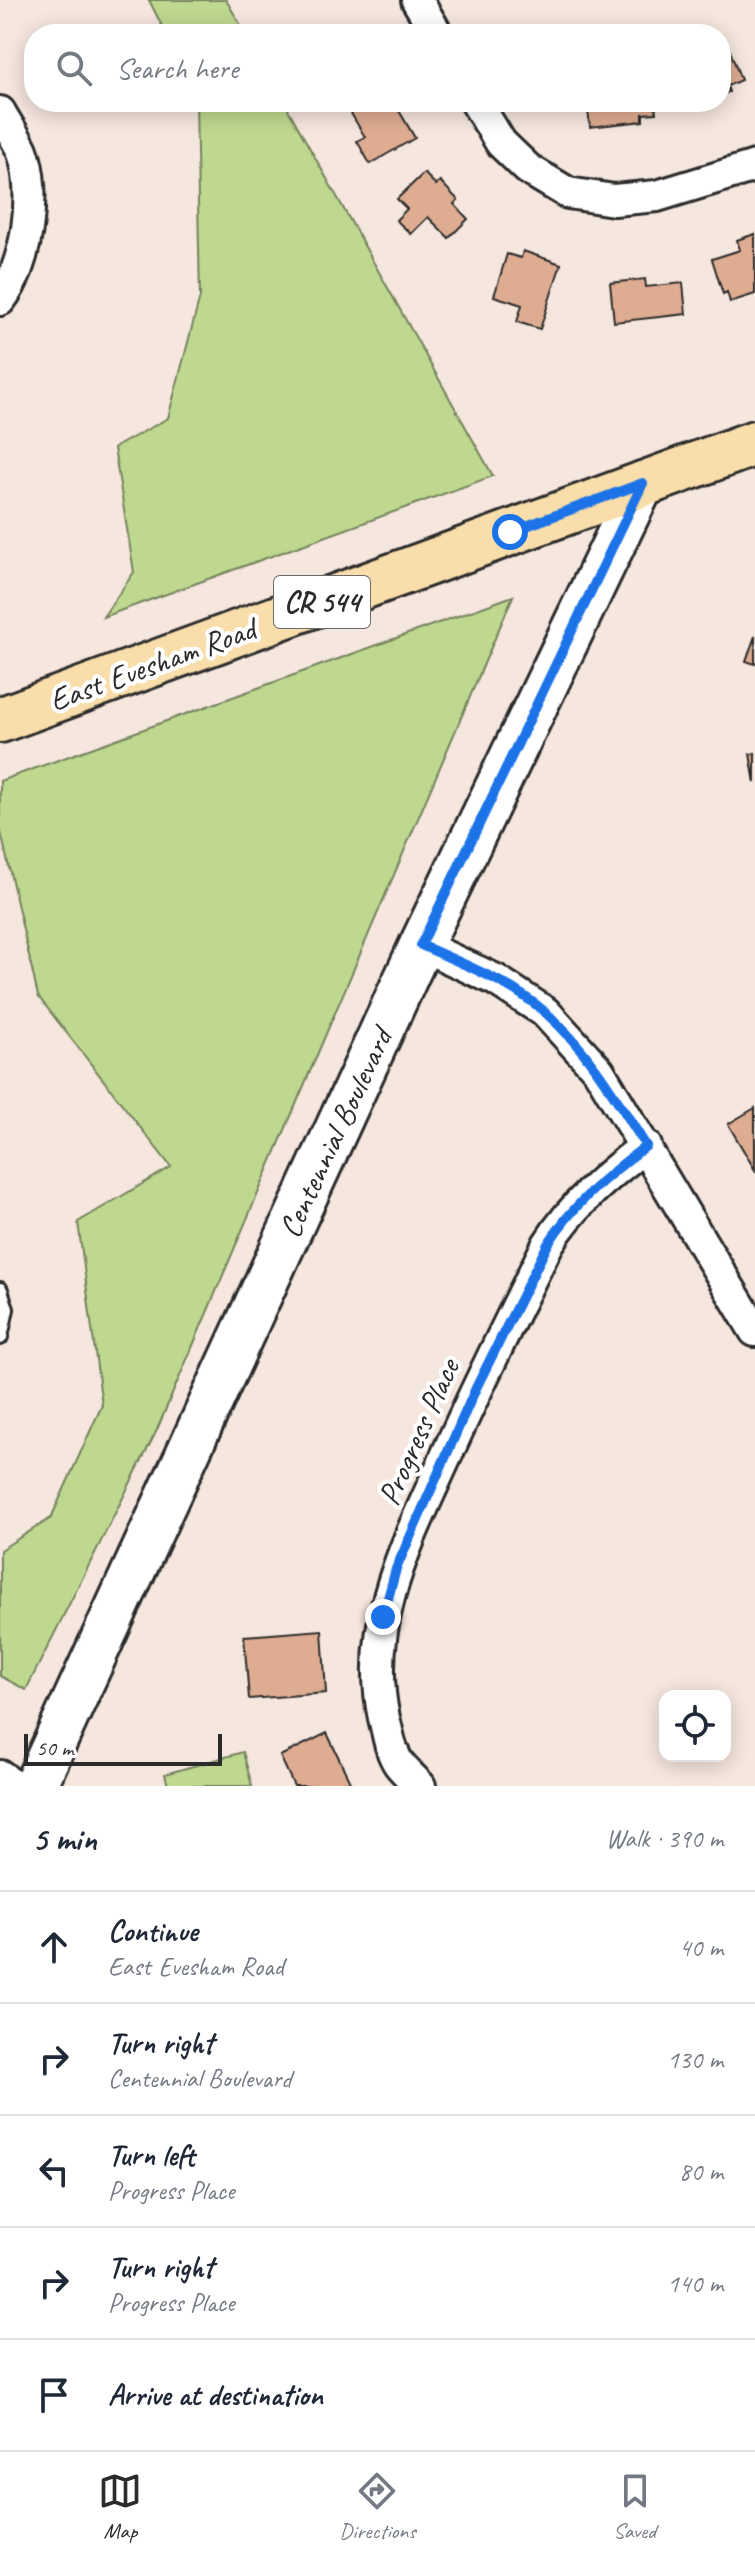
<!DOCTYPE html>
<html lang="en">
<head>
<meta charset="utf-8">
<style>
	body { margin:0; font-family:Caveat,sans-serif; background:#f6f6f7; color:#1f2937 }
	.controls { position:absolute; right:24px; bottom:24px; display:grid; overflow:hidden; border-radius:16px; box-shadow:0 4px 20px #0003 }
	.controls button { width:72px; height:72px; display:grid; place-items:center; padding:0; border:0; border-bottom:2px solid #e0e1e3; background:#fff; color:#1f2937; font:40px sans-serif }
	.scale { position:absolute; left:24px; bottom:20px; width:198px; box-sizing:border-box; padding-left:8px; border:4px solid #2b2b2b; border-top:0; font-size:22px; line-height:28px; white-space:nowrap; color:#2b2b2b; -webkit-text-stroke:6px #fff; paint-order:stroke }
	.stop { position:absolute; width:24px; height:24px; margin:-18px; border:6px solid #1a73e8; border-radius:50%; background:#fff }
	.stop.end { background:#1a73e8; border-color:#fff; box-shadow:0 2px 8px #0008 }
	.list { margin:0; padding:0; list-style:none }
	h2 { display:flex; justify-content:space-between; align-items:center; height:104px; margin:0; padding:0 32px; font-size:34px }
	h2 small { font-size:26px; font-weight:400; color:#747a83 }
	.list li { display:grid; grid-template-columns:52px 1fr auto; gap:24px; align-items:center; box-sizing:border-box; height:112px; padding:0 32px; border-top:2px solid #e0e1e3 }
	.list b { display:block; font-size:30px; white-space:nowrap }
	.list p { margin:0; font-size:26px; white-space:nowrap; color:#747a83 }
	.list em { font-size:26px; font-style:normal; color:#747a83 }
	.icon { flex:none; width:44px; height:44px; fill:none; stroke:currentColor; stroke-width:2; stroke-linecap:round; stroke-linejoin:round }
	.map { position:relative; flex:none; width:755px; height:1786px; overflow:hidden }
	.search { position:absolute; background:#fff; box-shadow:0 4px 20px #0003; left:24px; right:24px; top:24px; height:88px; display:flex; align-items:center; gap:20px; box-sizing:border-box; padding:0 28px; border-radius:32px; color:#747a83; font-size:30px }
	.sheet { height:664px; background:#fff }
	nav { display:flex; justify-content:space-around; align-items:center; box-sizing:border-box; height:112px; border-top:2px solid #e0e1e3; background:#fff; font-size:22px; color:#747a83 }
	nav a { display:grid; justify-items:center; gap:4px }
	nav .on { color:#2b2b2b }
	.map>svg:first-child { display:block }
	.green { fill:#bed88f; stroke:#74825d; stroke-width:2 }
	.building { fill:#deac91; stroke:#2b2b2b; stroke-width:2 }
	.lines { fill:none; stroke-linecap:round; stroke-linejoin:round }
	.service-casing { stroke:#2b2b2b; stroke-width:20 }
	.minor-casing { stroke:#2b2b2b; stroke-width:36 }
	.tertiary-casing { stroke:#2b2b2b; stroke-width:42 }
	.secondary-casing { stroke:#2b2b2b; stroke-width:48 }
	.primary-casing { stroke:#2b2b2b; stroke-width:50 }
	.service { stroke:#fff; stroke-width:14 }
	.minor { stroke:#fff; stroke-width:30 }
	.tertiary { stroke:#fff; stroke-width:36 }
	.secondary { stroke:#fff; stroke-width:42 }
	.primary { stroke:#f9deab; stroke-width:44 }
	.route { stroke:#1a73e8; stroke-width:10 }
	.labels { text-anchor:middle; stroke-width:8; stroke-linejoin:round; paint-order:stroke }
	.shield { fill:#fff; stroke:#6b6b6b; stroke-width:2 }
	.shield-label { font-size:30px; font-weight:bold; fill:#2b2b2b }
	.street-label { font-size:32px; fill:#2b2b2b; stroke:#fff }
</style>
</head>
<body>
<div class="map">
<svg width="755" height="1786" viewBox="0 0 755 1786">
	<rect width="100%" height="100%" fill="#f5e6de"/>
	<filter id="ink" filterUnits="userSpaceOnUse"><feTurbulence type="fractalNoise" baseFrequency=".0125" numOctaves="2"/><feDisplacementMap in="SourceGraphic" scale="16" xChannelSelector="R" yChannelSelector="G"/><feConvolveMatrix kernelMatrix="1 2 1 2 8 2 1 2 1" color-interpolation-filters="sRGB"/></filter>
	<g filter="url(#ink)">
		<path class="green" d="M149,0H226L246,34H166Z
			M196,102H284L493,476L103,617L134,572L114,448L168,418L200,297Z
			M513,596L156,1432L26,1690L0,1676V1550L51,1518L102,1405L78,1222L171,1167L38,996L0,828V781Z
			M243,1752L252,1786H168L165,1774Z"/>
		<path class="building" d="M729,48L741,80L727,86L729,92L721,95V51Z
			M364,102H387L390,107L395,104L415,138L370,164L357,141L365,137L349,110Z
			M587,102H655L656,113L643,114V121L590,127Z
			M424,173L436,185L440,181L458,200L454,204L468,219L449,238L428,217L411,234L396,220L407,209L397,199Z
			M755,234V294L730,302L727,292L723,294L712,259L740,250L737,240Z
			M523,251L561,264L540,329L517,322L522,305L494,296L507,254L521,258Z
			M645,279L646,287L683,283L686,314L614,322L610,283Z
			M755,636V664L746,661Z
			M755,753V783L750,754Z
			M755,1108V1170L728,1124Z
			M322,1630L326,1693L249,1699L244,1636Z
			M327,1733L352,1786H294L280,1756Z"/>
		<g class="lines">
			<g class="service-casing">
				<path id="service" d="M0,1290L6,1309L0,1337"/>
			</g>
			<g class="minor-casing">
				<path id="minor" d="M417,0L437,34
					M476,102L501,143L528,169L568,193L614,200L657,196L755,166
					M0,112C7,125 16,137 22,150C38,191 27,267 0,300
					M421,945L496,980L545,1012L599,1071L755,1331
					M420,1786C414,1779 405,1772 399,1764C390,1751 388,1733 384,1718C363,1622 410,1537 448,1452C479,1382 514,1313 548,1244C572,1205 610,1173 646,1146"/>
			</g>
			<g class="tertiary-casing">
				<path id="tertiary" d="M0,1779L8,1786"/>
			</g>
			<g class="secondary-casing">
				<path id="secondary" d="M35,1786L421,945L643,483"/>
			</g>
			<g class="primary-casing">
				<path id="primary" d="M0,720L755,443"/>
			</g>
			<use href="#service" class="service"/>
			<use href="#minor" class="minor"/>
			<use href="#tertiary" class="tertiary"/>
			<use href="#secondary" class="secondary"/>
			<use href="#primary" class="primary"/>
		</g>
	</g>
	<g class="lines" filter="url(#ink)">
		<path class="route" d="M383,1617L396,1569L476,1388L548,1244C572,1205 610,1173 646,1146C616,1098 588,1050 546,1013C511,982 463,964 421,945L643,483L510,532"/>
	</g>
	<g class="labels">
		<rect class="shield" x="274" y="576" width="96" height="52" rx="6"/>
		<g class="shield-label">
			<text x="322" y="612">CR 544</text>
		</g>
		<g class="street-label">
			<text transform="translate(152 664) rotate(-20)" y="11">East Evesham Road</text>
			<text transform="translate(335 1133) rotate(-65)" y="11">Centennial Boulevard</text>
			<text transform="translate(418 1432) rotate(-66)" y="11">Progress Place</text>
		</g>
	</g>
</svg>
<div class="controls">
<button><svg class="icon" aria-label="locate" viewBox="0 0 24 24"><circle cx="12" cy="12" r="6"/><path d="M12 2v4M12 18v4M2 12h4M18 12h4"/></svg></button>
</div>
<div class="scale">50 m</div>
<div class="stop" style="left:510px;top:532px"></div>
<div class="stop end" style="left:383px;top:1617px"></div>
<div class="search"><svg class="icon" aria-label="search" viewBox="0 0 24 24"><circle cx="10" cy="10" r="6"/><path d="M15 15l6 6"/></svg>Search here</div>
</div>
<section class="sheet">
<h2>5 min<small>Walk · 390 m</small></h2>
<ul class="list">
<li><svg class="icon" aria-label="ahead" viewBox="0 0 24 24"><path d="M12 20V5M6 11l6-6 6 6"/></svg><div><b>Continue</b><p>East Evesham Road</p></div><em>40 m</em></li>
<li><svg class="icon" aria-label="right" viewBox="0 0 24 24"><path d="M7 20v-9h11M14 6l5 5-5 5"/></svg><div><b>Turn right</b><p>Centennial Boulevard</p></div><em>130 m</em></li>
<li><svg class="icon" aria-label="left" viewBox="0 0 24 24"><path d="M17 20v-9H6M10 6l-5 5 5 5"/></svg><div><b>Turn left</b><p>Progress Place</p></div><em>80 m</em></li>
<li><svg class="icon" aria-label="right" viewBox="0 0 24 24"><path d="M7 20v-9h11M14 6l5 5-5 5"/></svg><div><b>Turn right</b><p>Progress Place</p></div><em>140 m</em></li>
<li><svg class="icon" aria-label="arrive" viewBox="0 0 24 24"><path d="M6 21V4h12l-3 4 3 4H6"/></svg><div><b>Arrive at destination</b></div></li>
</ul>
</section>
<nav>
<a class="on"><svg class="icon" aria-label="map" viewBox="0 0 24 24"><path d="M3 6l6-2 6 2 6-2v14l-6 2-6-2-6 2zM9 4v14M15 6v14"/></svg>Map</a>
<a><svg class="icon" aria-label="directions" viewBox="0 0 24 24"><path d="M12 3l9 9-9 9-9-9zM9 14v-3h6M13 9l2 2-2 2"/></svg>Directions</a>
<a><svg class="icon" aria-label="saved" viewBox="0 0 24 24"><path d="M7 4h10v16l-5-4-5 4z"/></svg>Saved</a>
</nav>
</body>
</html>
